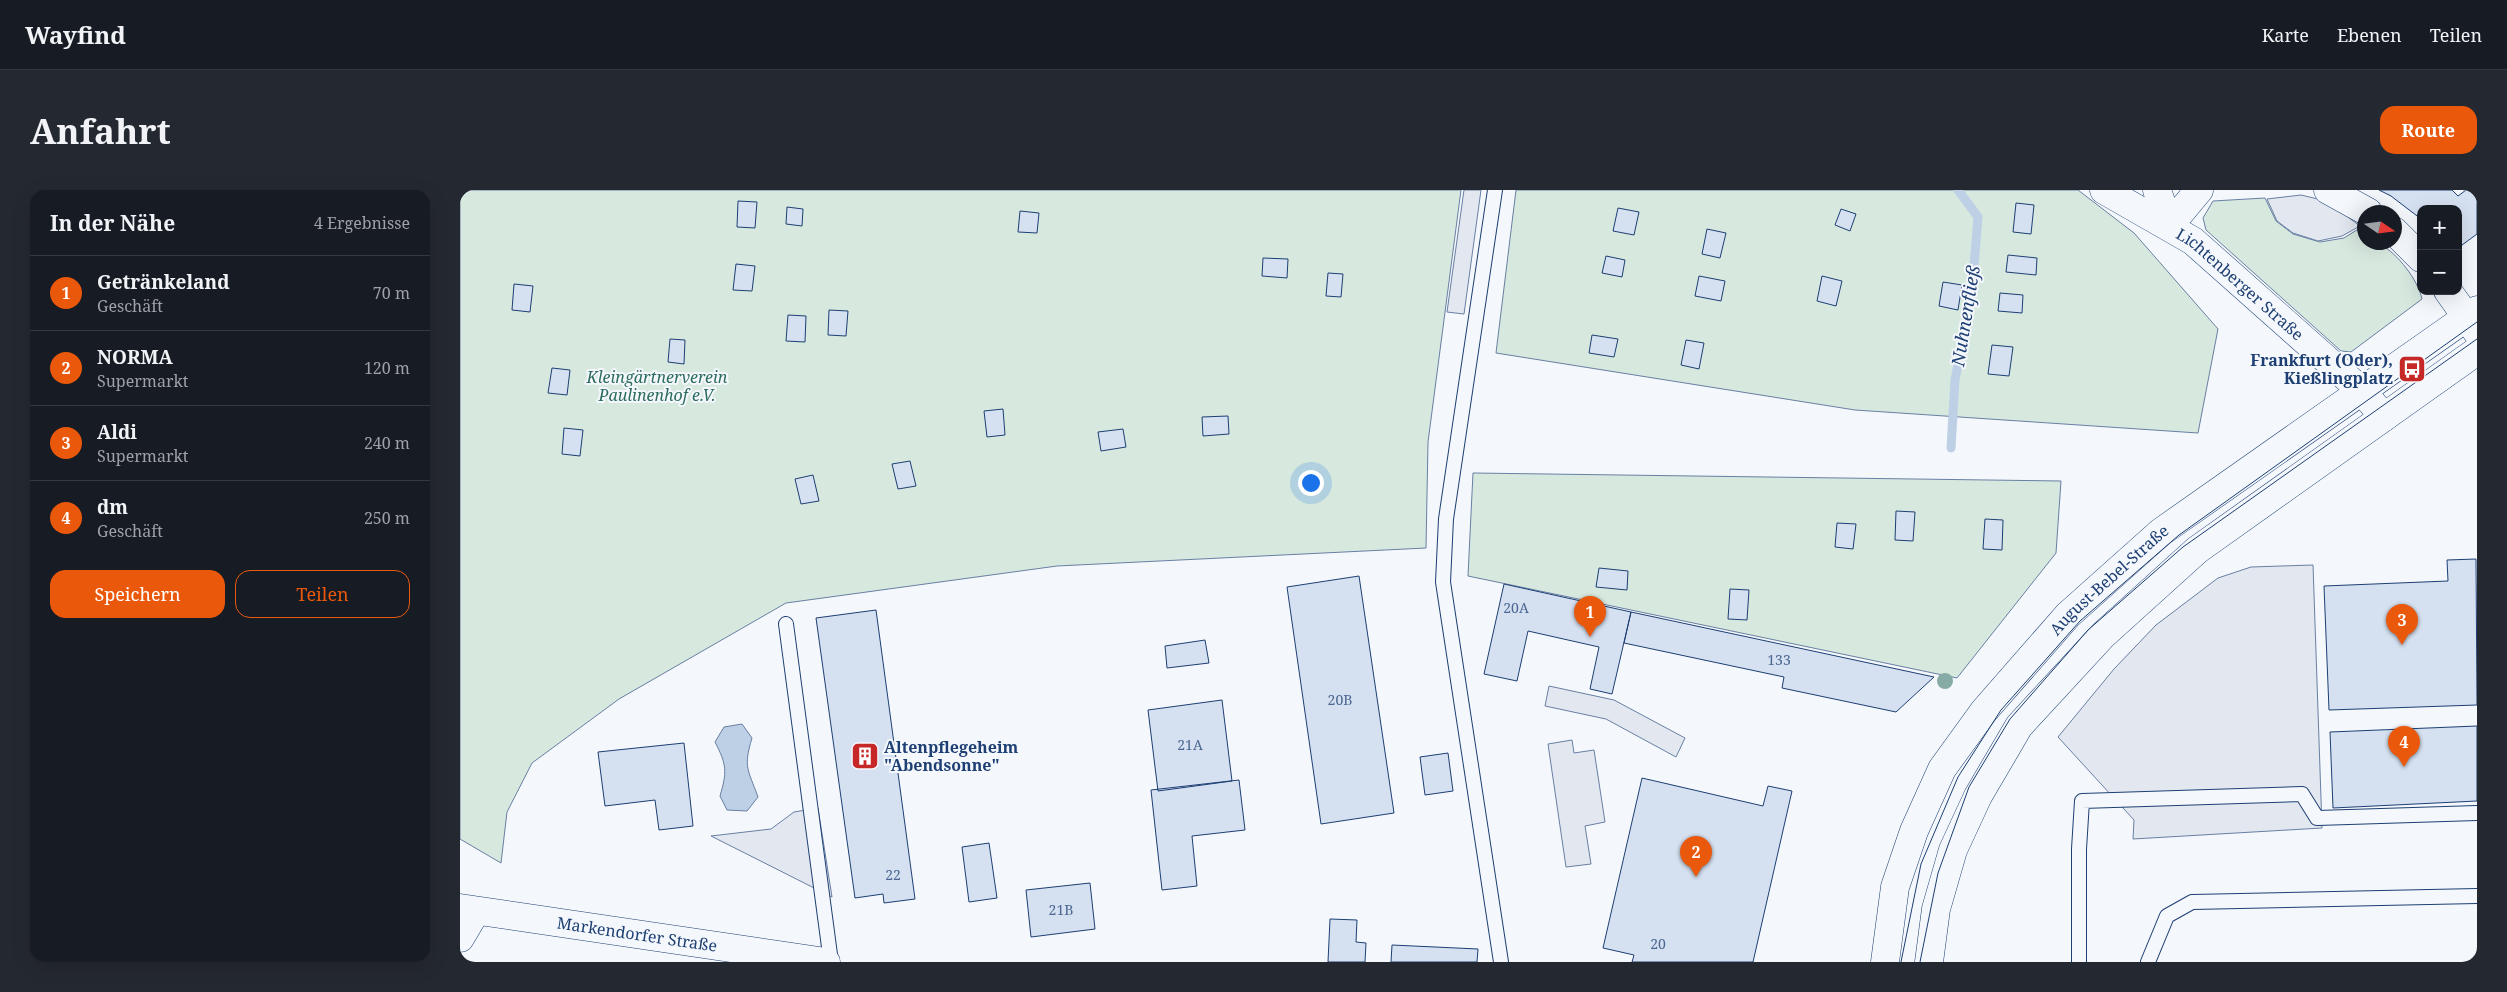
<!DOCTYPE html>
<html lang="de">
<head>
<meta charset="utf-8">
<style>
	body { margin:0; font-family:"Noto Serif",serif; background:#242831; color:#f1f3f6 }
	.controls { position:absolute; right:15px; top:15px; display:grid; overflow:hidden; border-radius:10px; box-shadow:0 5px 20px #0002 }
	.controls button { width:45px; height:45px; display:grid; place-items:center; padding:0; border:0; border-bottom:1px solid #363941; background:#171b24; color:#f1f3f6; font:25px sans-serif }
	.compass { position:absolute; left:1897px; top:15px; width:45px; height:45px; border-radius:50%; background:#171b24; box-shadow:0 5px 20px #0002; rotate:103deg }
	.you { position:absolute; left:850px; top:292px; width:18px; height:18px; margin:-12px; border:4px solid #fff; border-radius:50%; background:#1a73e8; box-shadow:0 0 0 8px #1a73e833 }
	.badge { display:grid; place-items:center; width:32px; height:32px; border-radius:50%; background:#ea580c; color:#fff; font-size:16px; font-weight:700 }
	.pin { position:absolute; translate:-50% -41px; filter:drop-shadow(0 1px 2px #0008) }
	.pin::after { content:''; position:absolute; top:26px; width:18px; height:15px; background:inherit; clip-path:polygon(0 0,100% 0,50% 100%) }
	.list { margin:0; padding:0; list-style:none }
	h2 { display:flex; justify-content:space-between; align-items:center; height:65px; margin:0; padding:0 20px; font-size:21px }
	h2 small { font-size:16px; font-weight:400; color:#9ea1a6 }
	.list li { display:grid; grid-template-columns:32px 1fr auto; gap:15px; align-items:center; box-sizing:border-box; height:75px; padding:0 20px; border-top:1px solid #363941 }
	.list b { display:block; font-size:19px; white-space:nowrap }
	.list p { margin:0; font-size:16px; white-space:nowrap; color:#9ea1a6 }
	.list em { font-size:16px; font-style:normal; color:#9ea1a6 }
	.actions { display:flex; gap:10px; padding:15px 20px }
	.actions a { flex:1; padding:11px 0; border:1px solid #ea580c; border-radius:15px; text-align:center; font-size:18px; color:#ea580c }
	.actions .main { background:#ea580c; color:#fff }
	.map { position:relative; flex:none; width:2017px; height:772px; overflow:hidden; border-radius:15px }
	header { display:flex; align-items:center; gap:30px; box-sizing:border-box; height:70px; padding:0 25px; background:#171b24; border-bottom:1px solid #363941 }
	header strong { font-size:24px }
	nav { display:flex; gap:28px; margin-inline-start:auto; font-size:18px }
	.intro { display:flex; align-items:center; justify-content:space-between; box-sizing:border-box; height:120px; padding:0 30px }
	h1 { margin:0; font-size:35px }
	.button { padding:12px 22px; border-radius:15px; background:#ea580c; color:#fff; font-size:18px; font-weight:700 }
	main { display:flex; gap:30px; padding:0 30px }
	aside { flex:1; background:#171b24; border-radius:15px; box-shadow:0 5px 20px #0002 }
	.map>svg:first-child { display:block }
	.green { fill:#d7e8df; stroke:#687fa3 }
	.parking { fill:#e3e8f0; stroke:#687fa3 }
	.water { fill:#bed0e5; stroke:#687fa3 }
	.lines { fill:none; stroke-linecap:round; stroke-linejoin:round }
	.stream { stroke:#bed0e5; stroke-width:9 }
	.building { fill:#d5e0f0; stroke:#1d3f73 }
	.service-casing { stroke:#1d3f73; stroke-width:16 }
	.minor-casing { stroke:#1d3f73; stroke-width:29 }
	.tertiary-casing { stroke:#1d3f73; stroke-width:29 }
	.service { stroke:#f4f7fb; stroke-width:14 }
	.minor { stroke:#f4f7fb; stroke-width:28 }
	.tertiary { stroke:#f4f7fb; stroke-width:28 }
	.tram { stroke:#1d3f73; stroke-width:1 }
	.tree { fill:#86aba6 }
	.labels { text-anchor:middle; stroke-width:4; stroke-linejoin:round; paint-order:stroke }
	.number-label { font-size:14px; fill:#4b6792 }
	.street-label { font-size:16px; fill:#1d3f73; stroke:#f4f7fb }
	.poi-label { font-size:16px; font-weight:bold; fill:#1d3f73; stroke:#f4f7fb; text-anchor:end }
	.park-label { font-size:16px; font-style:italic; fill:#2c6c60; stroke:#f4f7fb }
	.water-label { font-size:18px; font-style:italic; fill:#1d3f73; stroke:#f4f7fb }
</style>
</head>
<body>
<header>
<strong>Wayfind</strong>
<nav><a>Karte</a><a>Ebenen</a><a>Teilen</a></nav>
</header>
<div class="intro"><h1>Anfahrt</h1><a class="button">Route</a></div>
<main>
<aside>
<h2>In der Nähe<small>4 Ergebnisse</small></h2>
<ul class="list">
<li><span class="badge">1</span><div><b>Getränkeland</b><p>Geschäft</p></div><em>70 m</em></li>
<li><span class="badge">2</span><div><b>NORMA</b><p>Supermarkt</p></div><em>120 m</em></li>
<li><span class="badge">3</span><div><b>Aldi</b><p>Supermarkt</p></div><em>240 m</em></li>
<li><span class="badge">4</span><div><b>dm</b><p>Geschäft</p></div><em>250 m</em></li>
</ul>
<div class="actions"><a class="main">Speichern</a><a>Teilen</a></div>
</aside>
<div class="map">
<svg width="2017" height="772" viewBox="0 0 2017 772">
	<rect width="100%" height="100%" fill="#f4f7fb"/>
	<path class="green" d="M0,0H1001L968,252L966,358L597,376L326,413L159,509L72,573L47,622L41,673L0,649Z
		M1056,0H1618L1674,43L1758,139L1738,243L1395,220L1036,163Z
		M1805,8L1816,31L1833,44L1860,52L1884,48L1900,38L1904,42V52C1909,52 1916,51 1920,54C1938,64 1958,90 1962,109L1891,162L1881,161L1746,40L1743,28L1753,11Z
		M1013,283L1601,291L1596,363L1497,488L1008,386Z"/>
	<path class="parking" d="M1004,0H1021L1004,124L987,122Z
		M1841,5L1858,9L1876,18L1900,36L1882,46L1858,51L1833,43L1817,31L1807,9Z
		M1853,375L1862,638L1673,649L1674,630L1598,547L1654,479L1696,435L1758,388L1791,377Z
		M1089,496L1154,510L1225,548L1216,567L1146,529L1085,516Z
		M1112,550L1114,563L1134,560L1145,632L1125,636L1131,674L1106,677L1088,554Z
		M358,618L372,707L251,646L311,639L334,622Z"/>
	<path class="water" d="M282,534L292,548C283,578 288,579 298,607L287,621L267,620L260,606C267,582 267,575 255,552L264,537Z"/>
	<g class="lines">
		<path class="stream" d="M1491,258L1495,190L1512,101L1518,27L1498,0"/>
	</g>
	<path class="building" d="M1919,0H1992L1998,6L2006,0H2017V44L1998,58V19H1961V29L1931,6Z
		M278,11L297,12L295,38L277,37Z
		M1556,13L1574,15L1571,44L1553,42Z
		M327,17L343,19L342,36L326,34Z
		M1158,18L1179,22L1174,45L1153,41Z
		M1381,19L1396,24L1390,41L1375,35Z
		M560,21L579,23L577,43L558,42Z
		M1247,39L1266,43L1260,68L1242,64Z
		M1548,65L1577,68L1576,85L1546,82Z
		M1146,66L1165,70L1162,87L1142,83Z
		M803,68L828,69L827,88L802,86Z
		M276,74L295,76L292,101L273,100Z
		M868,83L883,84L881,107L866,106Z
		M1239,86L1265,91L1261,111L1235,106Z
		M1362,86L1382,91L1376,116L1357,111Z
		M1483,92L1502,95L1498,120L1479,116Z
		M54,94L73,96L70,122L52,120Z
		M1540,103L1563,105L1562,123L1538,121Z
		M369,120L388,121L386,146L368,145Z
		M328,125L346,126L345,152L326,151Z
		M1132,145L1158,149L1154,167L1129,163Z
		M210,149L225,150L224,174L208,172Z
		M1226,150L1244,153L1239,179L1221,175Z
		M1532,155L1553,157L1549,186L1528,184Z
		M92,178L110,180L107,205L88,203Z
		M543,219L545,245L527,247L524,221Z
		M768,226L769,244L743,246L742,227Z
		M104,238L123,240L120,266L102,264Z
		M663,239L666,257L641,261L638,242Z
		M450,271L456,296L438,299L432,274Z
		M353,285L359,311L341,314L335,289Z
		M1436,321L1455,322L1453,351L1435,350Z
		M1525,329L1543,330L1542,360L1523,359Z
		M1377,333L1396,334L1393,359L1375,357Z
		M2016,369L2017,515L1869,520L1864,396L1988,391L1987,370Z
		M1139,378L1168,381L1167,400L1136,397Z
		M899,386L934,623L861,634L827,397Z
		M1044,394L1171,422L1152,504L1130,499L1139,457L1068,441L1057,491L1024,484Z
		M1270,399L1289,400L1287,430L1268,429Z
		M416,420L455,709L424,713L423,704L395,708L356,428Z
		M1171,422L1474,487L1436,522L1322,498L1324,487L1164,453Z
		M745,450L749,473L707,478L705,456Z
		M762,510L772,591L698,601L688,520Z
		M2017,536V611L1873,618L1870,542Z
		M224,553L233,636L199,640L195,610L145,616L138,562Z
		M988,563L993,601L965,605L960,567Z
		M1182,588L1303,616L1308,596L1332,601L1293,772H1172L1174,765L1143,758Z
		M779,590L785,640L732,646L737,696L702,700L691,600Z
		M529,653L537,708L509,712L502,657Z
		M630,693L635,739L571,747L566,700Z
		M870,729L897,730L896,752L906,753L905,772H868Z
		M932,755L1018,759L1017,772H931Z"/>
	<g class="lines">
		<g class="service-casing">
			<path id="service" d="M1035,0L986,329L983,392L1041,772
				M326,434L371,772
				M1619,772V659L1622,611L1842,604L1857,628L2017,623
				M1688,772L1707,726L1732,712L2017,706"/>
		</g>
		<g class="minor-casing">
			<g id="minor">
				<path id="s1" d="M1644,0L1733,51L1902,201L1924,227"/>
				<path d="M1697,0L1709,36"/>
				<path d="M1868,0L1908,22"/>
				<path d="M1709,36L1739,0"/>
				<path d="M1934,41L1961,68"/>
				<path d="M1988,101L2017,142"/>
				<path d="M0,748L16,721"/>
			</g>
		</g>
		<g class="tertiary-casing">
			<g id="tertiary">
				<path id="s2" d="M0,718L366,772"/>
				<path id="s3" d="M1425,772L1435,697L1454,641L1482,579L1524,521L1608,425L1701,342L2017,120"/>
				<path d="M1469,772L1476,719L1493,660L1518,606L1559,536L1643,445L1737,360L2017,161"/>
			</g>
		</g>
		<use href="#service" class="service"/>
		<use href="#minor" class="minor"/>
		<use href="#tertiary" class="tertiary"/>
		<path class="tram" d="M1441,772L1461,674L1498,587L1541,520L1620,431L1719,345L2017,132
			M1460,772L1478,683L1509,597L1550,529L1628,440L1723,357L2017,149"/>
	</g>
	<circle class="tree" cx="1485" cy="491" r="8"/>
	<defs>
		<g id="bus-square" transform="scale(1.4375)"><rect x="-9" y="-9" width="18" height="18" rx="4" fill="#c62828" stroke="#f4f7fb"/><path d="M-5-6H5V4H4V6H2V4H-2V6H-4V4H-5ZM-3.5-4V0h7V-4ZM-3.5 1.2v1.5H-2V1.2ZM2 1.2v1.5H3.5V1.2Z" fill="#fff"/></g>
		<g id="building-square" transform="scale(1.4375)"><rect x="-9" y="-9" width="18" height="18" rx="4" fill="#c62828" stroke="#f4f7fb"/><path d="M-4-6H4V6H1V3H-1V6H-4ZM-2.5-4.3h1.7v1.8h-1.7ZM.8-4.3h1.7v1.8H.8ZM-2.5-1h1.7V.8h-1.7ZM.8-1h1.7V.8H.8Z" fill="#fff"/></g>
	</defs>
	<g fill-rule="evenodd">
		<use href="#bus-square" x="1952" y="179"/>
		<use href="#building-square" x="405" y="566"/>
	</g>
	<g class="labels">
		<g class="number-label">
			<text x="1056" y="423">20A</text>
			<text x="1319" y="475">133</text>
			<text x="880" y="515">20B</text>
			<text x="730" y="560">21A</text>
			<text x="433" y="690">22</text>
			<text x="601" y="725">21B</text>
			<text x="1198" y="759">20</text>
		</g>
		<g class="street-label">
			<text dy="6" stroke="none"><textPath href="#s1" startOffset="166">Lichtenberger Straße</textPath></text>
			<text dy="6" stroke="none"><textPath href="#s3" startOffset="456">August-Bebel-Straße</textPath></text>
			<text dy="6" stroke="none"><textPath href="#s2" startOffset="179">Markendorfer Straße</textPath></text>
		</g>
		<g class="poi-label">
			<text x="1933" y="176">Frankfurt (Oder),<tspan x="1933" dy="18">Kießlingplatz</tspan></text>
			<text x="424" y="563" text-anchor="start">Altenpflegeheim<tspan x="424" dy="18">"Abendsonne"</tspan></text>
		</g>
		<g class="park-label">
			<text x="197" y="193">Kleingärtnerverein<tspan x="197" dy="18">Paulinenhof e.V.</tspan></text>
		</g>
		<g class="water-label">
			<text transform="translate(1506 126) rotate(-81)" y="6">Nuhnenfließ</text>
		</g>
	</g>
</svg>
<div class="controls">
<button>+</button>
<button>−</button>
</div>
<svg class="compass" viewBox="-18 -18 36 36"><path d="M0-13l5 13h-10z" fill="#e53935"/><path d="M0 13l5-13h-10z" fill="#9ea1a6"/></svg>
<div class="you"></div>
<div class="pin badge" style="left:1130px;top:447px">1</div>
<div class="pin badge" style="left:1236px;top:687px">2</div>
<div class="pin badge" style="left:1942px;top:455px">3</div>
<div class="pin badge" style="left:1944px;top:577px">4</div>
</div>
</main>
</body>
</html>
